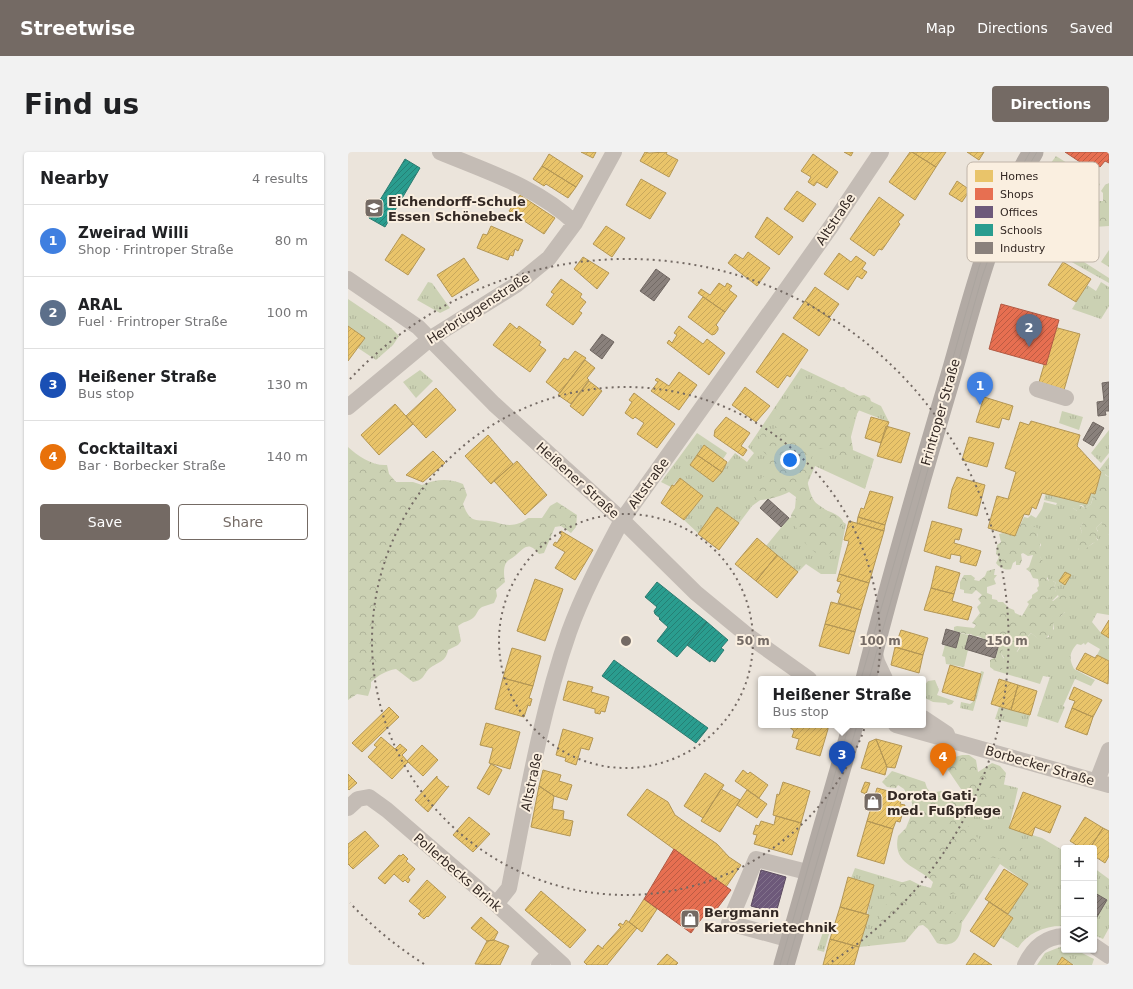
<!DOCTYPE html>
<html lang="en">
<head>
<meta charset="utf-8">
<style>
	body { margin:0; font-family:"DejaVu Sans",sans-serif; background:#f2f2f2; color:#202124 }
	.controls { position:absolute; right:12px; bottom:12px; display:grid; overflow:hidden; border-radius:4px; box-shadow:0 1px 3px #0004 }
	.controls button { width:36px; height:36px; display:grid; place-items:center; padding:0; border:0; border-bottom:1px solid #e0e0e0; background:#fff; color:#202124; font:20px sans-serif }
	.you { position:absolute; left:442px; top:308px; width:14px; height:14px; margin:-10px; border:3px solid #fff; border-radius:50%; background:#1a73e8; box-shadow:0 0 0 6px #1a73e833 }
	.badge { display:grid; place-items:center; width:26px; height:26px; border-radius:50%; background:#746a64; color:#fff; font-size:13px; font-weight:700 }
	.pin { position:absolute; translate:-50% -33px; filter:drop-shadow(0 1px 2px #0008) }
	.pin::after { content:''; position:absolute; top:21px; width:14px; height:12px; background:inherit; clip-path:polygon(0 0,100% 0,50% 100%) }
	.popup { position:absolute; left:410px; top:524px; width:168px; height:52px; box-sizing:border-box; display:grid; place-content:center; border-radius:4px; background:#fff; filter:drop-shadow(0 1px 3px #0005); font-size:13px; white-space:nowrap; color:#757577 }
	.popup b { font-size:15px; color:#202124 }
	.popup::after { content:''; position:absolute; left:50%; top:100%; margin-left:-8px; border:8px solid transparent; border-top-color:#fff }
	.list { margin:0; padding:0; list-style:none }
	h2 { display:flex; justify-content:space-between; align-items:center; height:52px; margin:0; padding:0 16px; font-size:17px }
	h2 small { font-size:13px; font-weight:400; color:#757577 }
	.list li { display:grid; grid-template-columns:26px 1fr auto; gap:12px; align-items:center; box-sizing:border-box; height:72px; padding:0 16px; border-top:1px solid #e0e0e0 }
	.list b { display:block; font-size:15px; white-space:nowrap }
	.list p { margin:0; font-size:13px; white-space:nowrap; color:#757577 }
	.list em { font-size:13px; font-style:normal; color:#757577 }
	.actions { display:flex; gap:8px; padding:12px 16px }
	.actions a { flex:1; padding:9px 0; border:1px solid #746a64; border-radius:4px; text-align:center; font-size:14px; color:#746a64 }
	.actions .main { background:#746a64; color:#fff }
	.icon { flex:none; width:22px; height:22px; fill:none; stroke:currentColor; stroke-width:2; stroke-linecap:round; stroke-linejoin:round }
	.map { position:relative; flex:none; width:761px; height:813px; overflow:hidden; border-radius:4px }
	header { display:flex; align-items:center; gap:24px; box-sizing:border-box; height:56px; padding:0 20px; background:#746a64; color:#fff }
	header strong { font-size:19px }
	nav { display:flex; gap:22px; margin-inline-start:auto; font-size:14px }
	.intro { display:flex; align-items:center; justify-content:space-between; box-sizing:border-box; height:96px; padding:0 24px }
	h1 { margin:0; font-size:28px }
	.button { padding:10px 18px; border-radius:4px; background:#746a64; color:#fff; font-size:14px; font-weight:700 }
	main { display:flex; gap:24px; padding:0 24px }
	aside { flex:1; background:#fff; border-radius:4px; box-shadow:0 1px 3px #0004 }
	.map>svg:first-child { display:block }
	.grass { fill:url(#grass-tufts) }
	.forest { fill:url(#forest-crowns) }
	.homes { fill:url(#homes-hatch); stroke:#b39655 }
	.shops { fill:url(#shops-hatch); stroke:#b15a44 }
	.offices { fill:url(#offices-hatch); stroke:#5c4b60 }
	.schools { fill:url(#schools-hatch); stroke:#2d7a6f }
	.industry { fill:url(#industry-hatch); stroke:#706762 }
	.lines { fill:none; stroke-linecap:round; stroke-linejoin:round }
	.minor { stroke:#c4bcb5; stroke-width:16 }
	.major { stroke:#b2aaa4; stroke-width:21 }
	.tram { stroke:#aba59f; stroke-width:1 }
	.ring { fill:none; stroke:#746a64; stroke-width:2; stroke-dasharray:2 4 }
	.labels { text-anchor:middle; stroke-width:4; stroke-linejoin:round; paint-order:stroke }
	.poi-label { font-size:13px; font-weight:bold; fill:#342924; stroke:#faefe0; text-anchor:start }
	.street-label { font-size:13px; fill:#342924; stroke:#faefe0 }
	.key { fill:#faefe0; stroke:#bfb4a8; stroke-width:1 }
	.key-label { font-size:11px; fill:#342924 }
	.centre { fill:#746a64; stroke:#faefe0; stroke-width:2 }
	.ring-label { font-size:12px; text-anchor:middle; font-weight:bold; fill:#746a64; stroke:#faefe0; stroke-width:4; stroke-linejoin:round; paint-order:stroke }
</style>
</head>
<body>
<header>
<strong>Streetwise</strong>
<nav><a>Map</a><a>Directions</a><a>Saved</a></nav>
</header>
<div class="intro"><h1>Find us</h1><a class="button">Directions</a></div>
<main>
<aside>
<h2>Nearby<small>4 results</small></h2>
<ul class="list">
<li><span class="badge" style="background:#3f7fe0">1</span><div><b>Zweirad Willi</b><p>Shop · Frintroper Straße</p></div><em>80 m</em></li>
<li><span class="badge" style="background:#5c6f8a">2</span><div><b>ARAL</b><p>Fuel · Frintroper Straße</p></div><em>100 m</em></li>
<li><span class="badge" style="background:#1a4fb4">3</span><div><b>Heißener Straße</b><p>Bus stop</p></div><em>130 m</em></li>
<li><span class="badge" style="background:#e8710a">4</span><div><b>Cocktailtaxi</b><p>Bar · Borbecker Straße</p></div><em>140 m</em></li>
</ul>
<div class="actions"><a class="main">Save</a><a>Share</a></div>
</aside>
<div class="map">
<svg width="761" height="813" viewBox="0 0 761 813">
	<defs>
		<pattern id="grass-tufts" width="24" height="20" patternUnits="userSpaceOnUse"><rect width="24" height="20" fill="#cbd1b3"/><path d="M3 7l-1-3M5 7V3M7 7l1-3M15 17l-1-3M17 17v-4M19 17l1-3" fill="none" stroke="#afb39a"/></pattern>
		<pattern id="forest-crowns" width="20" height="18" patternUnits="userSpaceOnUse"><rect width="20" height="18" fill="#cbd1b3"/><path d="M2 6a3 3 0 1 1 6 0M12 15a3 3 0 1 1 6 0" fill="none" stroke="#afb39a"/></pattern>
		<pattern id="homes-hatch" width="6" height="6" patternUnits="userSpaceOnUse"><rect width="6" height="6" fill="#e9c46a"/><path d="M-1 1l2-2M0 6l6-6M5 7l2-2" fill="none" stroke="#c8a85c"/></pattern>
		<pattern id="shops-hatch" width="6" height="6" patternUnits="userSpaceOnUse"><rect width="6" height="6" fill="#e76f51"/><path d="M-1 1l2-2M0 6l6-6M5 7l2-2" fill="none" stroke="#bc5b43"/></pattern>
		<pattern id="offices-hatch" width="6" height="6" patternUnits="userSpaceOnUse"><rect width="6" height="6" fill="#6d597a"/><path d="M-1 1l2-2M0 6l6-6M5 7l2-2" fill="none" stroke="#82728b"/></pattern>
		<pattern id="schools-hatch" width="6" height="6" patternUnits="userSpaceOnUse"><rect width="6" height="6" fill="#2a9d8f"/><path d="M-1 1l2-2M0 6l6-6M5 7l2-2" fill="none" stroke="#258075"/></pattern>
		<pattern id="industry-hatch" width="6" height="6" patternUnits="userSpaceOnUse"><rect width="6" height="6" fill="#8a817c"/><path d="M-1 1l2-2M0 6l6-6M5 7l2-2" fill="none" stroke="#726a65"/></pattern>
	</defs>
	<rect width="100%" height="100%" fill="#ebe4db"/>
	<path class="grass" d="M673,73L680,77L669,94L665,109H661L665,90Z
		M761,98V115L753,110Z
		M725,103L761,126V131L720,108Z
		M80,130L84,131L102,156L92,161L69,148Z
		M753,130L761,135V154L753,167L724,157L739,133L748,139Z
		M0,147L43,176L51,184L45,193L28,208L10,196L17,186L0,174Z
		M453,216L533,254L541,270L510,258L500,296L526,307L517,337L467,314L455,342L498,372L488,422H473L458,412L450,420L418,394L441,366L445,365L453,348L441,337L419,343L404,354L371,398L390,371L369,355L351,382L336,368L355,344L332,326L323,335L313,330L349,281L379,301L375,307L356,293L342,313L365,330L387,301L399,310L406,301L400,295Z
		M72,218L85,229L68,246L55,230Z
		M714,259L735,265L731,278L711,271Z
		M761,278V301L753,311L743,301Z
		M761,305V325L751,318Z
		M698,341L739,352L742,342L745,345L743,352L737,356L734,353H725V356L729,359L735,371L732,375L734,380L731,386L728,388L731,398H735L750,388L748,385L750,379L748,376L754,370L761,383V463L749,461L744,470L753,481L761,486V509L749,503L752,497L740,490L737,493L736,491L733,493L729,492C721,501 721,507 726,517L747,528L743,534L727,527L715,554L717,555L710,571L689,564L702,525L695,524L692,532L645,518L654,516L656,505L653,502L655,495H660L669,500L683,481L691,487L701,485V482L706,477L705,471L712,468V465L717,460L710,443L704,449H700L699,446L708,439L706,434L708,431L705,429H701L697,420V415L690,400L693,393L689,385L690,381L680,370V366L683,363L688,366L694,357L696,350L708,353L709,351L696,348Z
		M612,481L621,483L617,497L620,498L616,515L598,512L597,505L594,504L597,493L608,496Z
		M633,519L636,520L625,559L612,556L613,550L622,552L626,549Z
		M587,528L591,538L589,543L606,549L604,552L600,553L598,551L585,550L575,545V535L580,529Z
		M651,555L682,563L679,575L647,567Z
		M630,626L670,636L661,676L694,686L716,699V774C698,773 679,781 670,796L652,785L665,766L660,762L680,732L652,712L602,789L573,771L557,790L511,795C518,774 520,754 526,733L503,726L507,716L593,742Z
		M746,716L761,727V776L755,787L746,783Z
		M477,774L483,775L476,800L469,798Z
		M712,795H716V798H728L746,807L744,813H726L714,806L709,813H689L697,801Z"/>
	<path class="forest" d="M708,4L752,32L750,36L743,35L739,31L733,33L730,31L729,25L714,18L711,19L712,22L717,27L712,29L718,33L719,43L730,45L733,43L739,44L743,48L749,46L750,49H755V41L753,39L757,33L761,31V74L746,75L742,70L731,65V62H727L722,57L720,51L705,46L704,44H699L700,40C693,38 688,34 692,26Z
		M471,235C479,239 487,237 496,235L506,245L516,243L522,246L525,256L519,260L512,257L501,274L505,297L503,305L493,307L487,300L472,296L466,300L460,312L464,317L459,328C461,336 463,348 471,354C478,360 489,360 495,369L488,396L478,405C463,401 455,390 449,377C447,372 444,370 443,363L447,356L448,345L441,340C431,345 417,349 406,348L409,330L420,321L419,303C407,294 410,275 426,277L430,272L427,263L430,252L447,251L460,255Z
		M0,295C10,304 24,314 39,313L41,322L48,330H65L74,333C88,327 101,326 115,332L119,343L115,352C123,374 129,366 147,370C159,374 169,375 180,366H194L202,354L209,350L229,363L228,375L223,381L213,374L207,375L196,401L191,402C181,390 178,394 168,403C165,406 161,407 158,411C155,416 156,424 157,430L148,438L149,444L146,451L134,455C129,458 129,463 125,466C120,470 116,469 110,474L113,489L110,493L100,498C98,510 90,510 82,516C75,522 77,528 65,530L48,517C37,519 31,523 23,530V535L20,544L9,542L0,548Z
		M754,318L757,319V323L761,325V383L754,376V370L748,376L751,382L748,385L750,390L745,391L735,399L731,398L727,390L734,380L732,375L735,371L732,369L728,362L729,359L725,356V353L729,352L737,356L743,352L745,346L742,342H747Z
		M676,365L680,366L684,374L692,377L693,380L690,381L689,385L692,386C693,397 688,405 699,413L697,420L699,421V427L701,429H705L708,431L706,434L708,439L705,444L699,446L700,448L705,449L714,442L720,443L715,451L718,453L717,460L712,465L713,471H705V479L694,490L683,481L680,484L682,491L681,493L672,494L668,501L660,495H656L653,502L656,507L654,518H646L642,515V508L648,505L651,491L638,488L630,484L627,485L623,482H618L606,479V475L609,474L626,476L628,473L624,471L632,461L629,455L633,451L630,447L634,443L628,438L624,442L616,441V438L612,437V430L616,423H623L627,426L626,428L631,429L637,424L639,419L647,417L646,423H649L646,427L648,432L639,435V441L644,443V447L649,448L650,450H655L661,456L666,458L667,461L674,464L681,452L679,450L684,446V443L690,439L689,436L691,434L690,427L685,426L682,420L678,417L681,415L685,403L680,404L675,401L673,402L674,408L672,413H668V409L665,411L663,417C657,419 651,415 648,411L651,405L648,402L649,393L653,390L651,382L655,381L667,384Z
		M614,603H621L628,608L630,620L644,611L652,614L658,621L656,632L647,648C638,651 631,649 623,653L621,667L619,672C621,680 634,691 643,692C654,694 663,688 674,695L675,700L671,707L657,714L653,707L635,704L629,707C625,721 631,730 613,734L609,741C599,742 594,746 590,755L592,763L604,759L614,766C614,783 609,797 589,791L580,777L575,773L569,774L561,770L556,771C550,779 546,787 536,783L531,762L543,746L542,736L545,733L562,728L572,733L583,736L585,730C570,714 544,713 550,684L558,676L565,658L564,651L556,637L550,633L548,636L539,635L534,630L544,619L577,630L579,636L583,641L593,639L598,640L601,645L611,646L615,640L600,618L607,605Z"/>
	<path class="homes" d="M233,0H248L245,6Z
		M297,0L301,1L319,0L318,2L330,8L321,25L292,9Z
		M496,0H505L503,4Z
		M562,0H564L588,15L567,48L541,30Z
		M564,0H598L588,15Z
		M619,0H636L631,8Z
		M201,2L235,24L228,35L194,14Z
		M465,2L490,20L479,36L469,30L466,34L460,30L463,25L453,19Z
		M194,14L228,35L220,46L198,32L196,34L185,27Z
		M293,27L318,41L302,67L278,53Z
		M609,29L622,38L614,50L601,42Z
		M449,39L468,52L455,70L436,57Z
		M172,43L207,66L196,82L161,59Z
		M531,45L556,63L550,70L552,72L534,98L531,97L526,104L502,87Z
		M702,47L737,70L723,93L687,71Z
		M419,65L445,85L431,103L407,85Z
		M143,74L175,88L170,99L167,97L165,104L162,103L160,108L129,96L135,82L139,83Z
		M258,74L277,86L264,105L245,92Z
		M54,82L77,97L60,123L37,108Z
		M400,100L422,116L409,134L380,111L387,102L395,107Z
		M491,101L503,110L508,104L518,111L514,117L519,120L514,127L509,124L500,138L476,122Z
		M235,105L261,121L249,137L226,117Z
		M116,106L131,128L104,145L89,123Z
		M715,110L743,127L728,150L700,133Z
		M213,127L234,142L232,145L238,150L231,159L234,161L225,173L198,153L206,142L203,140Z
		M371,131L377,135L379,131L384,134L381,138L389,144L377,160L350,141L353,137L362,143Z
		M467,135L491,152L481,166L457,149Z
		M355,145L377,160L368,173L370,175V178L367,182L364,183L340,165Z
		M457,149L483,167L471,184L445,166Z
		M162,171L169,177L171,174L193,190L191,193L198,198L182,220L145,193Z
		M0,174L17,186L0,209Z
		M331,174L355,192L359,187L377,201L361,223L319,191L321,188L324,191L329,183L326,181Z
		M706,175L732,182L716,238L687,244L698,206L695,204L701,192L699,190L703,176Z
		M435,181L460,198L442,225L439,223L430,236L408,220Z
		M227,199L238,206L212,241L198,230L216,206L220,208Z
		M237,208L247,216L239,226L241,228L223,252L210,243Z
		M331,220L349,233L331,258L303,239L310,230L307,228L309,226L321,234Z
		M241,229L254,239L235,264L222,254Z
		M397,235L422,254L408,270L384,253Z
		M88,236L108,258L78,286L58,264Z
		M286,241L327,272L309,296L289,282L296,271L287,265L285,267L277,261L284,250L281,248Z
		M636,245L665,254L661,268L654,266L651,276L628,270Z
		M47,252L65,272L31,303L13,283Z
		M378,265L402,281L393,294L399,298L395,304L366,284L367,278Z
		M523,265L541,270L533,291L517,286Z
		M683,269L732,283L729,294L753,320L747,342L743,341L739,352L694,341L688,357L684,355L681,363L676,362L667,384L640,376L649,344L660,347L668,320L657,316L672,270L681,273Z
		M538,274L562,281L553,311L529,304Z
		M140,283L165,312L143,332L117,304Z
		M621,285L646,291L639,315L614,308Z
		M356,293L379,310L374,320L349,303Z
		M85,299L97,311L75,330L58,323Z
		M349,303L374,320L365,330L342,313Z
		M169,309L199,343L177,363L146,329Z
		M609,325L637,333L629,364L600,356L604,337Z
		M332,326L355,344L336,368L313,351L323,335L324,333L326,334Z
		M522,339L545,345L537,373L510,365L513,356L516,357Z
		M369,355L391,371L371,398L350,382Z
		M510,365L537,373L536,379L509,371Z
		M501,369L536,379L521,431L491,422L501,389L496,388Z
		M584,369L614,377L611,388L607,387L606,391L633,399L628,414L612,410L613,404L603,402L602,407L576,399Z
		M213,379L245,398L227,428L207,416L217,400L205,393L207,390L209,391L214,383L211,381Z
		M409,386L429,403L408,429L387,412Z
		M429,403L450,420L429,446L408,429Z
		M588,414L612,421L606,442L583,436Z
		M717,420L723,423L717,433L711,429Z
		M491,422L521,431L513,458L490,451L493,442L489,440L493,430L489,429Z
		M187,427L215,437L197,489L169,479Z
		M583,436L606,442L604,449L624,455L620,468L576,458Z
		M483,450L513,458L507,480L477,472Z
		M761,468V486L753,481Z
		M477,472L507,480L501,502L471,494Z
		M553,478L580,486L575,503L547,495Z
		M547,495L575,503L571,521L543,513Z
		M164,496L193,504L185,534L155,526Z
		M737,501L747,506L749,503L761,509L760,532L728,517Z
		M602,513L633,522L626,549L594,540Z
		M155,526L185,534L181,546L184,547L182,554L180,553L176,565L147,557Z
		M651,527L670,533L663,558L643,552Z
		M220,529L245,535L243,540L261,545L257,560L253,559L252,562L247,561V557L215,548Z
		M670,533L689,539L682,563L663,558Z
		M726,535L754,548L745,565L724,556L727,549L721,547Z
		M41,555L51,565L14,600L4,591Z
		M724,556L745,565L739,583L717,575Z
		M138,571L172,580L162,617L141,611L145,596L132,593Z
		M439,573H480V577L472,604L448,597L451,587L444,585L446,579Z
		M215,577L245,586L241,598L233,596L228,613L217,609L218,606L208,603Z
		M33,585L47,597L52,592L59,598L54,603L60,610L44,627L20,605L29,595L26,593Z
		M528,587L554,594L547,616L539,615Z
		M528,587L539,615L537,623L513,616L521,590Z
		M74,593L90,608L75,624L59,609Z
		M143,612L154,618L141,643L129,636Z
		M195,618L213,623L211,629L224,633L219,648L206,644L191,634Z
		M395,618L400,622L402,620L420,633L411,646L387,629Z
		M357,621L376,633L355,666L336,654Z
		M0,622L9,631L1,638L0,637Z
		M89,624V626L99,635L101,634L80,660L67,648Z
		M435,630L462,639L453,671L425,663L429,642L431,643Z
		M517,630L522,631L518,642L513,640Z
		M191,634L206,644L204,657L216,659L215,667L225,669L222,684L183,675Z
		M529,636L555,643L552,652L557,653L552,670L548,669L545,677L519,669Z
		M299,637L320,650L327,663L369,692L381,705L393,713L378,735L279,663Z
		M373,637L392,648L372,680L353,669Z
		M399,638L419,652L409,666L389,653Z
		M675,640L713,654L702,681L687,675L684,684L661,676Z
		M428,664L453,671L444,703L406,692L409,683L405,682L408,673L411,674L413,669L426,673Z
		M121,665L142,682L125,700L105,683Z
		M737,665L755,676L742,696H733L722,689Z
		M519,669L545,677L536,712L509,704Z
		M755,676L761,679V704L757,711L746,704V696H742Z
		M17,679L31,694L5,717L0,712V692Z
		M55,702L60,707L58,709L67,717L60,725L62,728L60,731L57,728L55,730L46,722L37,732L30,726L51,703L53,704Z
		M656,717L680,732L660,762L637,747Z
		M500,725L526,733L518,762L492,755Z
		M79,728L98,745L80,765L79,764L76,767L70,762L73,759L61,749Z
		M193,739L238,778L222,796L177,758Z
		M296,747L309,757L294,780L281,770Z
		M641,750L665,766L646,795L622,779Z
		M492,755L521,763L511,795L482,787Z
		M133,765L150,780L146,788L139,789L123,776Z
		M278,768L289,776L259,813H239L236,810L250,793L255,797V795L273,775L270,773L272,771L275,773Z
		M482,787L511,795L506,813H475Z
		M146,788L161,794L152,813L127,812L139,789Z
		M626,801L644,813H618Z
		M319,802L330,811L328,813H309Z
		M714,805L725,813H709Z"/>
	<path class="shops" d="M717,0H761V11L757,9L752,15L745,10L741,16Z
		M653,152L711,168L698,213L641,197Z
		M326,697L383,738L368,758L363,754L343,781L296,747Z"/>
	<path class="offices" d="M413,718L438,725L428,761L403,754Z"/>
	<path class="schools" d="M57,7L72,16L37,75L21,66Z
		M309,430L359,470L329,505L309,489L320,475L311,467L312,466L307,462L306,459L309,455L297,445Z
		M359,470L380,488L373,496L376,498L367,510L363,508L362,510L339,493Z
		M266,508L360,576L348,591L254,524Z"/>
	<path class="industry" d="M308,117L322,127L306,149L292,139Z
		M254,182L266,190L254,207L242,198Z
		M761,230V259H757L758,263L750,264L749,250L756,249L754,231Z
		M745,270L756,276L745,294L735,288Z
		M420,347L441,366L433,375L412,356Z
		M598,477L612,481L608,496L594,492Z
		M621,483L651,492L647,506L617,497Z
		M747,741L759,748L746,770V743Z"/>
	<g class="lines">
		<path class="minor" d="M92,0C140,20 189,35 227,71
			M0,127L70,175L146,252L274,368L348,441L399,483L461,527
			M689,237L718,246
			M0,255L83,186L168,133L201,106L227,71L266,0
			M526,497L529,510L537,527
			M575,566L599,582
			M548,573L761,633
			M749,629L761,598
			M0,656L10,647L21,645L39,658L148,752L215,813
			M148,752L161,736C178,650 192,563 221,480C235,441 255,404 274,368L482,76L533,0
			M443,788L381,771L408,707L463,721
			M746,794L761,804
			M191,813L202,801
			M677,813C685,796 696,785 716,784"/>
		<path class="major" d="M518,527C543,427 572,328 601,230C624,151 642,70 685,0
			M436,813L505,573"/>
		<path class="tram" d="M513,527L631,115L657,44L682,0
			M521,527L634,125C649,82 664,39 689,0
			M432,813L501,573
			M439,813L509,573"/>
	</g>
	<g class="ring">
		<circle cx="278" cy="489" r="127"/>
		<circle cx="278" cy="489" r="254"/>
		<path d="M76 812A381 381 0 0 1 2 751M2 227A381 381 0 1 1 480 812"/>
	</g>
	<defs>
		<g id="school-square" transform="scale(1)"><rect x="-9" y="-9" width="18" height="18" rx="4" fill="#746a64" stroke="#faefe0"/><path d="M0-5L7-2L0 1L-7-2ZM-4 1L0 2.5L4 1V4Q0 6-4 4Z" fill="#fff"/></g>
		<g id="shop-square" transform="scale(1)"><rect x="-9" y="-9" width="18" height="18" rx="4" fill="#746a64" stroke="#faefe0"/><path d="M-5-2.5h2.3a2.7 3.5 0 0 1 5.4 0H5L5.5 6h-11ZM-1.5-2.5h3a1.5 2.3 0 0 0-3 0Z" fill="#fff"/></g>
	</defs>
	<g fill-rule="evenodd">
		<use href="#school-square" x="26" y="56"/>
		<use href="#shop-square" x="525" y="650"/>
		<use href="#shop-square" x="342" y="767"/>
	</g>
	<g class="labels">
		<g class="poi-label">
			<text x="40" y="54">Eichendorff-Schule<tspan x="40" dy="15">Essen Schönebeck</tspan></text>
			<text x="539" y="648">Dorota Gati,<tspan x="539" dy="15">med. Fußpflege</tspan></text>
			<text x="356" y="765">Bergmann<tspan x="356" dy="15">Karosserietechnik</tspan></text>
		</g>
		<g class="street-label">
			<text transform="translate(487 67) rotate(-56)" y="5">Altstraße</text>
			<text transform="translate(130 156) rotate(-33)" y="5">Herbrüggenstraße</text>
			<text transform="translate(592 260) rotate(-74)" y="5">Frintroper Straße</text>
			<text transform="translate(230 328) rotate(42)" y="5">Heißener Straße</text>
			<text transform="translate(300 331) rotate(-54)" y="5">Altstraße</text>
			<text transform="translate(692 613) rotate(16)" y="5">Borbecker Straße</text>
			<text transform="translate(183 630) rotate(-78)" y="5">Altstraße</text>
			<text transform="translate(110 720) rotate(41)" y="5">Pollerbecks Brink</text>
		</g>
	</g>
	<rect x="619" y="10" width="132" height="100" rx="6" class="key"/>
	<rect x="627" y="18" width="18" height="12" fill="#e9c46a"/>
	<rect x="627" y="36" width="18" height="12" fill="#e76f51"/>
	<rect x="627" y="54" width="18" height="12" fill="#6d597a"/>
	<rect x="627" y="72" width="18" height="12" fill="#2a9d8f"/>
	<rect x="627" y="90" width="18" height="12" fill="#8a817c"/>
	<g class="key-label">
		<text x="652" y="28">Homes</text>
		<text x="652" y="46">Shops</text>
		<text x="652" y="64">Offices</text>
		<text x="652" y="82">Schools</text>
		<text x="652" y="100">Industry</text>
	</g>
	<circle cx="278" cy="489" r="6" class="centre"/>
	<g class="ring-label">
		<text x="405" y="493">50 m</text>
		<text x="532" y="493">100 m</text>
		<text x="659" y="493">150 m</text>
	</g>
</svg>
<div class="controls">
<button>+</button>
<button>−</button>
<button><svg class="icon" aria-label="layers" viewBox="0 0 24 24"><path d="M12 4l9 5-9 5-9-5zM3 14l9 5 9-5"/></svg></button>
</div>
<div class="you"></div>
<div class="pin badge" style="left:632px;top:253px;background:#3f7fe0">1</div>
<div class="pin badge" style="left:681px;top:195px;background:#5c6f8a">2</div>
<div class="pin badge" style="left:494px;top:622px;background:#1a4fb4">3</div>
<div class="popup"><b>Heißener Straße</b>Bus stop</div>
<div class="pin badge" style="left:595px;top:624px;background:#e8710a">4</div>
</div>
</main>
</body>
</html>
